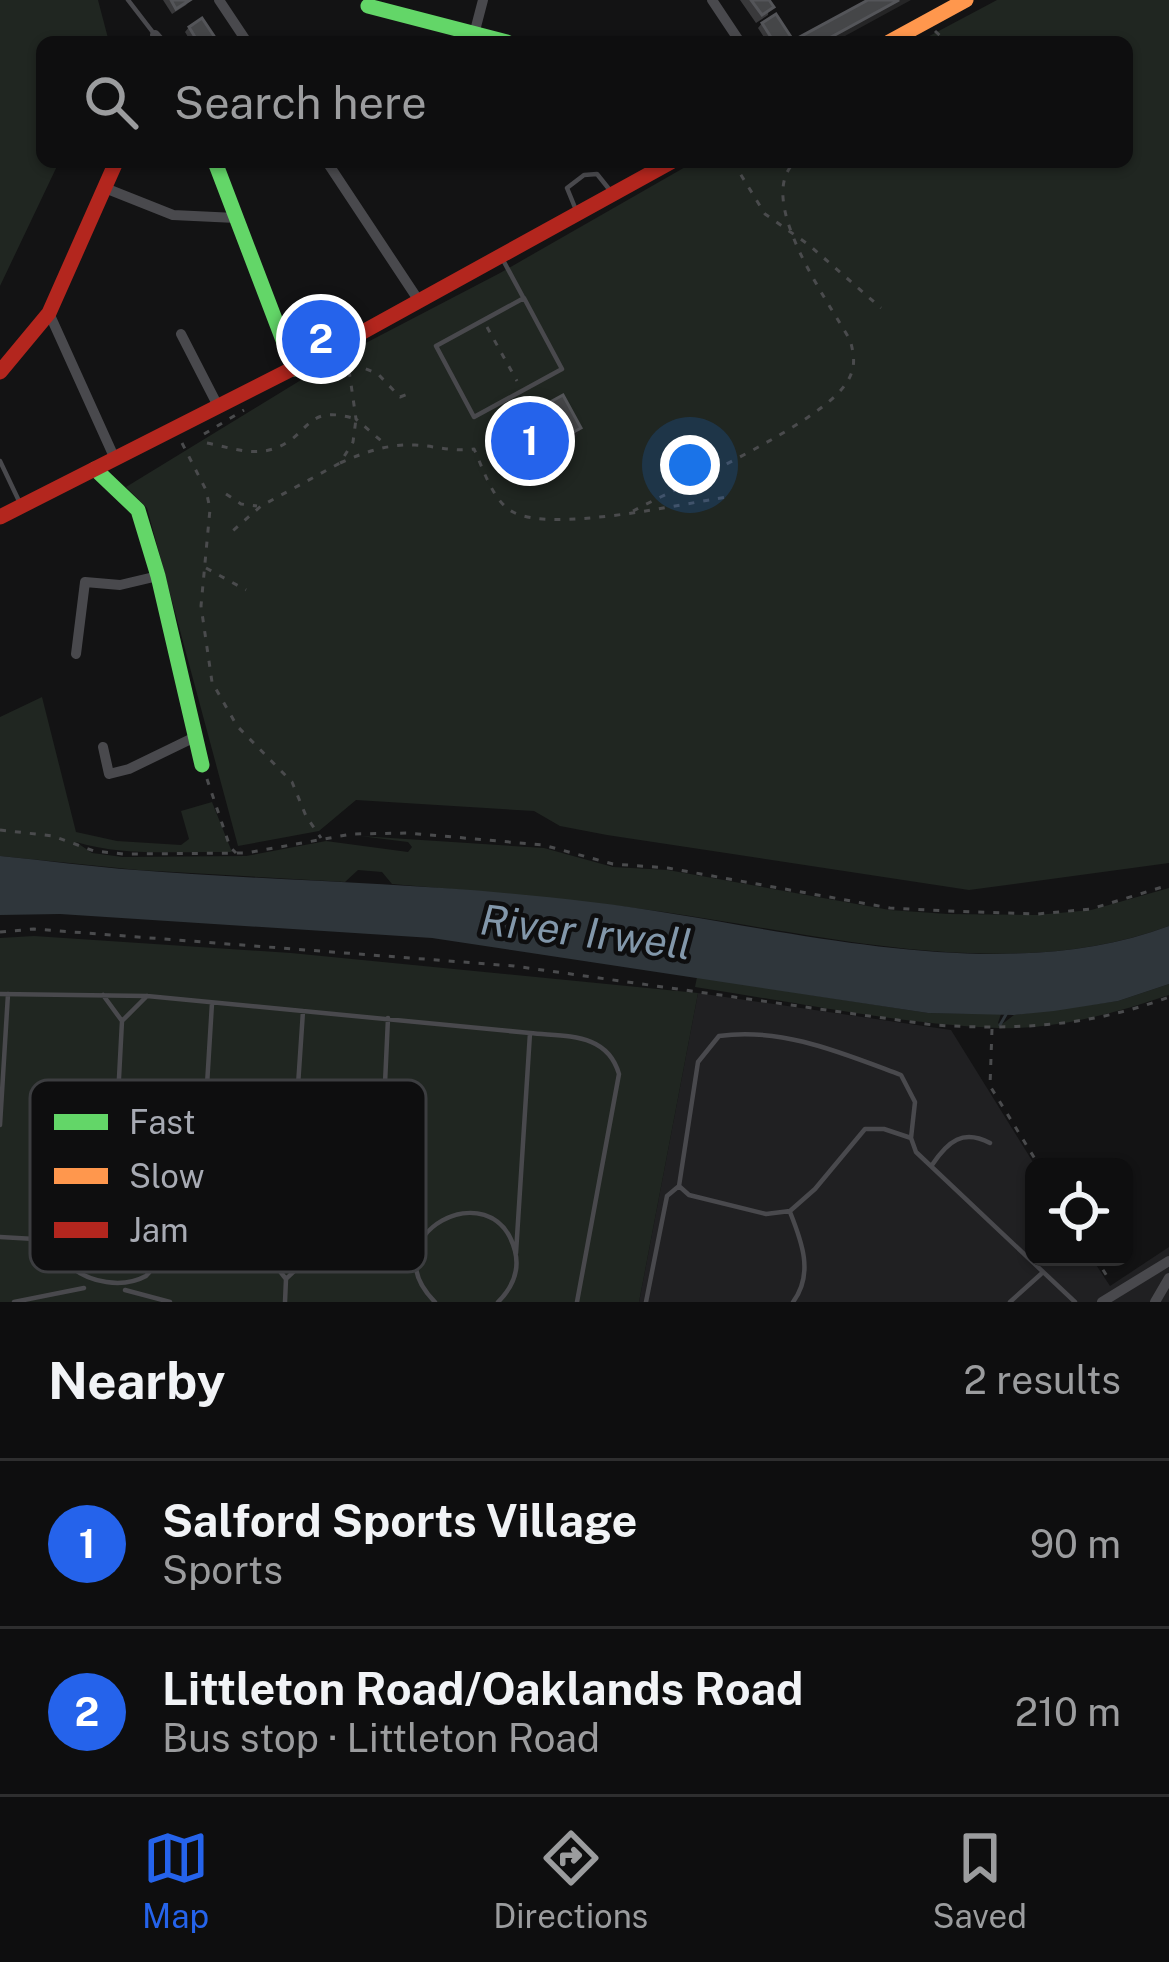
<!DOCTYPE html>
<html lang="en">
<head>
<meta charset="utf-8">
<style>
	body { margin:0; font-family:"Public Sans",sans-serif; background:#171718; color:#f1f3f6 }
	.controls { position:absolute; right:36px; bottom:36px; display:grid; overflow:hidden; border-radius:18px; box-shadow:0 3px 9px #0004 }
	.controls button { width:108px; height:108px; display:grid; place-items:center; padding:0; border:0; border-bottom:3px solid #2e2e2f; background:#0e0e0f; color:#f1f3f6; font:60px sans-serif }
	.you { position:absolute; left:690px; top:465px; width:42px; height:42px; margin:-30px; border:9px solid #fff; border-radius:50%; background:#1a73e8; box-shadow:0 0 0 18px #1a73e833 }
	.badge { display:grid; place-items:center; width:78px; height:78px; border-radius:50%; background:#2563eb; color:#fff; font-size:39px; font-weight:700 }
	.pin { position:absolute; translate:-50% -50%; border:6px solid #fff; box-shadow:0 3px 12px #0006 }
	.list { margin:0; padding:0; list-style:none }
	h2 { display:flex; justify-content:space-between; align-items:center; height:156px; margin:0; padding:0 48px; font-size:51px }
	h2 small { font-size:39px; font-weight:400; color:#9b9c9e }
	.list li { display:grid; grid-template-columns:78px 1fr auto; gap:36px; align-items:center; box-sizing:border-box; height:168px; padding:0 48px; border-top:3px solid #2e2e2f }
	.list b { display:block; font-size:45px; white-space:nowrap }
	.list p { margin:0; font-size:39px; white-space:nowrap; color:#9b9c9e }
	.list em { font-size:39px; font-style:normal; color:#9b9c9e }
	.icon { flex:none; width:66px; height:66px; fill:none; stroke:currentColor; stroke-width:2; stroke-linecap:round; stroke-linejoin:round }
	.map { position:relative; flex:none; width:1169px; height:1302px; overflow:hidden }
	.search { position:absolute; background:#0e0e0f; box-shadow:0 3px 9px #0004; left:36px; right:36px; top:36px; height:132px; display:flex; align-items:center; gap:30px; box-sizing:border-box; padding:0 42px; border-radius:18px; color:#9b9c9e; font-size:45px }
	.sheet { height:492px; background:#0e0e0f }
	nav { display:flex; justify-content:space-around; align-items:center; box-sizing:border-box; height:168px; border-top:3px solid #2e2e2f; background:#0e0e0f; font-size:33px; color:#9b9c9e }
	nav a { display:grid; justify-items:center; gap:6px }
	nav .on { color:#2563eb }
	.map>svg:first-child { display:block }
	.built { fill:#202022 }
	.green { fill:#202621 }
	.water { fill:#2f363b }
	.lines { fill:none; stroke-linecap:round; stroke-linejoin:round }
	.stream { stroke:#2f363b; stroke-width:3 }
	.path { stroke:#4a4b4d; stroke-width:3; stroke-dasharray:6 9; stroke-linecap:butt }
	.lane { stroke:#49494d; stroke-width:4.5 }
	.street { stroke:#49494d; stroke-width:10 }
	.fast { stroke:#63d668; stroke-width:15 }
	.slow { stroke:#ff974d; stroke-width:15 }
	.jam { stroke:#b3261e; stroke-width:15 }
	.wall { fill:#39393b }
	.shaded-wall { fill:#252526 }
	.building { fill:#454648; stroke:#545559; stroke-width:3 }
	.labels { text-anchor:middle; stroke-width:9; stroke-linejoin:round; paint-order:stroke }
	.water-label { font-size:42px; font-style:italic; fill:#8297aa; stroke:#0e0e0f }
	.key { fill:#0e0e0f; stroke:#3c3d40; stroke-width:3 }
	.key-label { font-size:33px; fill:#a7aab3 }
</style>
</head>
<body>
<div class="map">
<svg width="1169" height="1302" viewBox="0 0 1169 1302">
	<rect width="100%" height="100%" fill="#131314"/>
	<path class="built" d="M698,993L951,1030L1036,1167L1034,1257H1091L1110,1286L1169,1247V1302H639Z"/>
	<path class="green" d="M0,0H98L109,42H42V162H59L0,286Z
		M997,0H1169V863L969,890L607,835L560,826L534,811L356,800L319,831L238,846L147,508L126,487L337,358L500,273L694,162H1127V42H918Z
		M42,697L76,832L117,841L181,845L189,839L181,811L212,802L232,852C181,851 125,857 76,842L92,853L123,857L246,856L326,841L408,852L412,847L408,842L360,836L544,848L613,867L668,870L890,910L948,914L1037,915L1091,910L1169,888V926C1011,985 824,935 664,912C574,899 483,892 392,884L382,872L358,870L345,882L138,870L0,856V717Z
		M34,936L291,953L698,993L639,1302H0V938Z
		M697,977L928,1013L1001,1014L998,1023L1001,1025L1014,1015L1118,1001L1169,984V995C1116,1013 1055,1030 997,1028C896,1024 795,1002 695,987Z"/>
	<path class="water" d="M0,856C45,860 91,867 136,870C288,882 440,883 591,902C771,923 994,992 1169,926V984L1118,1001L1054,1011L1014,1015L928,1013L432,938L60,914L0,915Z"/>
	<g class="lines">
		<path class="stream" d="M1000,1025L1008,1011"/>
		<path class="path" d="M935,31L947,42
			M733,162L765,214L809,245L881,308
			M487,327L517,381
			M347,356L356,419L386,445
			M352,363L378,374L400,397L413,392
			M528,400L533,411
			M204,434L244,410
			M182,443L206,490L210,509L201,606L212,682L237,726L292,782L306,816L321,838
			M207,443C229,447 250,456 273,449C312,436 303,403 356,419L353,442L340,463L261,506L229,534
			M340,463C365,452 387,444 415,445C436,446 452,452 474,449C483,468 493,502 513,512C552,533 681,504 727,497
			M226,494L241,504L257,506
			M633,511C682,485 817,425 845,385C856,370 855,357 850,340C828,301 754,199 795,162
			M206,568L246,590
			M207,779L230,847L236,853
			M0,830L53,836L94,851L124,854L246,853L352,834L408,833L543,845L613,864L668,868L890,908L948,911L1037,914L1091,909L1169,885
			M0,932L34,929L514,966L933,1025C1016,1030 1089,1027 1169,997
			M992,1029L990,1086L1040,1167
			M1095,1257L1110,1281"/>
		<path class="lane" d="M128,0L155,35
			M576,210L567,188L584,175L597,174L609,189
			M503,260L523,297
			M524,298L562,369L474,417L436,346Z
			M0,461L19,501
			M0,994L147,996L530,1033L516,1253
			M103,995L122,1021L118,1097
			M122,1021L147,996
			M530,1033C566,1037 607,1032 619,1074L577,1302
			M0,1125L8,994
			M911,1138L884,1129H865L815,1189L790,1211L766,1214L689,1195L679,1186L698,1062L719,1036C782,1027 842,1053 901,1075L915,1102L911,1138L916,1152L1075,1302
			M932,1165C948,1141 963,1129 990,1143
			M86,1207C102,1208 128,1205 141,1212C167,1225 163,1259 146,1276C98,1302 15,1249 86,1207Z
			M790,1212C802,1242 814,1274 793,1302
			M0,1237L416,1261
			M197,1249L212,1003
			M287,1250L303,1011
			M264,1251L286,1279L285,1302
			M377,1258L388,1018
			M286,1279L312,1254
			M125,1290L170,1302
			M14,1302L84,1288
			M435,1302C368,1235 494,1169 515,1251C520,1271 512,1288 498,1302
			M646,1302L667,1196L679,1186
			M1010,1302L1041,1274"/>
		<path class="street" d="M219,0L247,42
			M712,0L740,42
			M155,35L161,42
			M472,42L483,0
			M327,162L419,301
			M105,188L173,215L236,218
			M49,313L115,459
			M181,334L218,406
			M76,654L85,582L120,585L158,576
			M103,747L109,774L129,769L195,737
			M1102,1302L1169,1261
			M1155,1302L1169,1278"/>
		<path class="fast" d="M368,6L507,42
			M215,162L294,369
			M95,469L138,510L158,576L202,765"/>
		<path class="slow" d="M889,42L966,0"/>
		<path class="jam" d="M0,372L49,313L116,162
			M0,517L341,344L671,162"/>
	</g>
	<path class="wall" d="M163,0H190L186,5L172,14Z
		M740,0H769L768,15L756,23Z
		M762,23L793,40L791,42H767L758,28Z
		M189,27L218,42H191L185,32Z
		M581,428L574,439L505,477L487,444L494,433Z"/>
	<path class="shaded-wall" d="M899,0H911L834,42H822Z
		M581,428L574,439L505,477L512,466Z"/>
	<path class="building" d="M171,0H190L176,9Z
		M751,0H769L774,7L762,15Z
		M868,0H899L822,42H800L798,38Z
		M776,14L793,40L790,42H774L762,23Z
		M202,18L218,42H198L189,27Z
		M563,395L581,428L512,466L494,433Z"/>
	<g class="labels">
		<g class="water-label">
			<text transform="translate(586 932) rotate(7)" y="15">River Irwell</text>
		</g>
	</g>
	<rect x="30" y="1080" width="396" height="192" rx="18" class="key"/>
	<rect x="54" y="1114" width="54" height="16" fill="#63d668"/>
	<rect x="54" y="1168" width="54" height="16" fill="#ff974d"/>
	<rect x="54" y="1222" width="54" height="16" fill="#b3261e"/>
	<g class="key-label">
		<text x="129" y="1134">Fast</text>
		<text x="129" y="1188">Slow</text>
		<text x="129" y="1242">Jam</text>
	</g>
</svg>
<div class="controls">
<button><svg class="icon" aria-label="locate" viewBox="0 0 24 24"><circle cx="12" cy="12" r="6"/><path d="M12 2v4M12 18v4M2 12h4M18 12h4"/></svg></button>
</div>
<div class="you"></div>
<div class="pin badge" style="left:530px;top:441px">1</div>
<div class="pin badge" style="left:321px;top:339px">2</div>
<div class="search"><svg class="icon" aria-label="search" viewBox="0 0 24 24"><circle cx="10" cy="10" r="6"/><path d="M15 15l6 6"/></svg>Search here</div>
</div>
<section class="sheet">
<h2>Nearby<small>2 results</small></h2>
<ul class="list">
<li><span class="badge">1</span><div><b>Salford Sports Village</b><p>Sports</p></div><em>90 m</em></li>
<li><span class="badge">2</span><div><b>Littleton Road/Oaklands Road</b><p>Bus stop · Littleton Road</p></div><em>210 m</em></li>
</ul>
</section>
<nav>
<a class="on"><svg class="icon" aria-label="map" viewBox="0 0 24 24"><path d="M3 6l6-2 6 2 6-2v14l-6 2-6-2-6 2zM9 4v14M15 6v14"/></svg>Map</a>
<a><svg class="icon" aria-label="directions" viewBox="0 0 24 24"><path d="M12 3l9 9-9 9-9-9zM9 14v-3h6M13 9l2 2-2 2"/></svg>Directions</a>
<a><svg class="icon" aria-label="saved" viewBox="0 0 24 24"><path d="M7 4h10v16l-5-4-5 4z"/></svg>Saved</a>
</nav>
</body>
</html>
